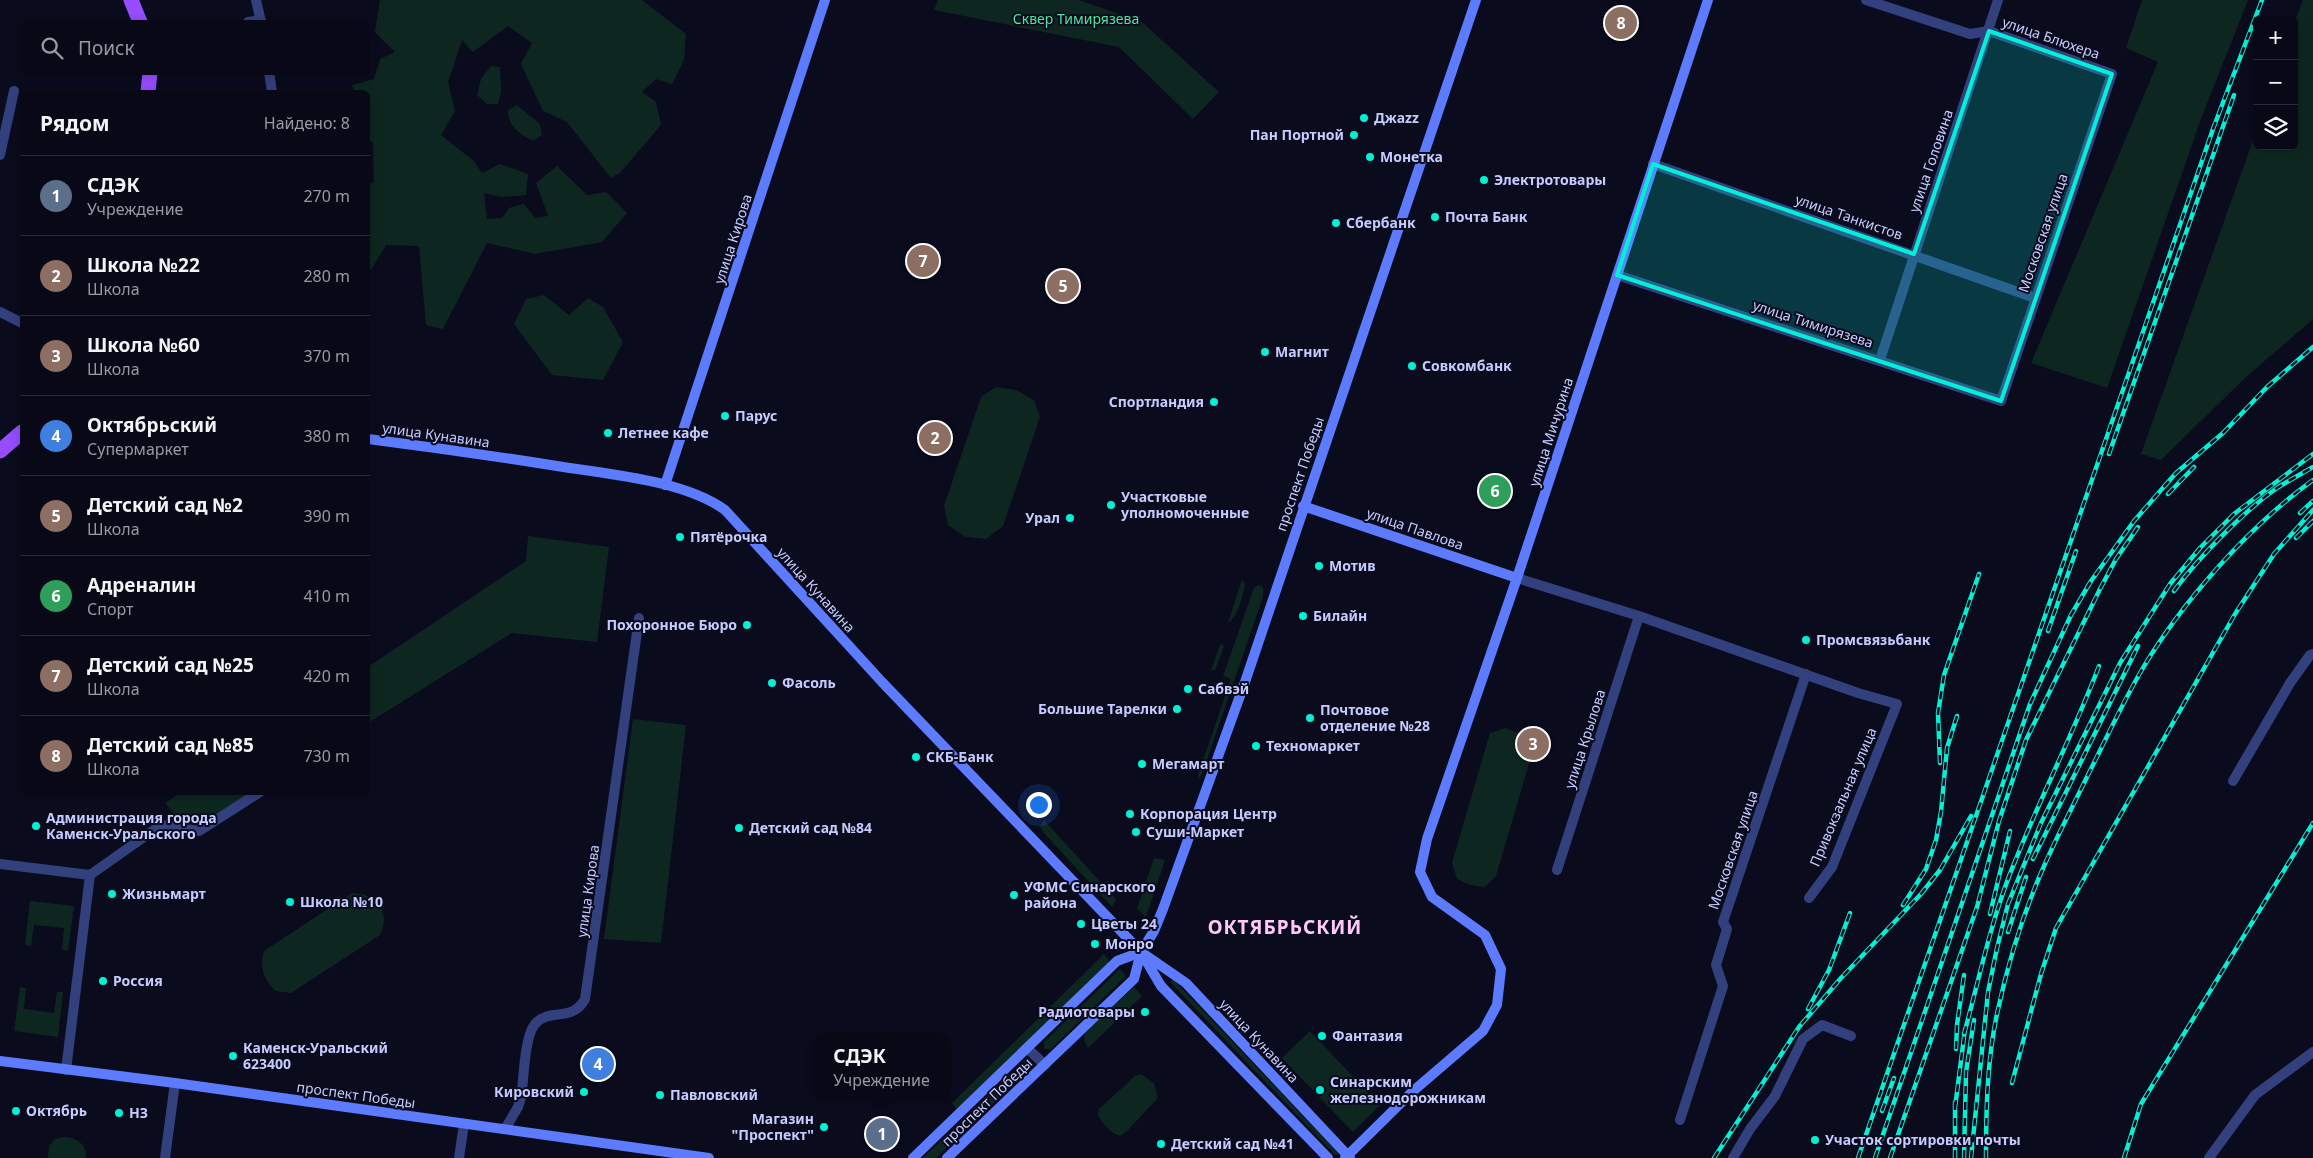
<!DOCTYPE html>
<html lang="ru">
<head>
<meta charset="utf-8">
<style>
	body { margin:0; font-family:"Noto Sans",sans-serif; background:#161623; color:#f1f3f6 }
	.controls { position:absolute; right:15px; top:15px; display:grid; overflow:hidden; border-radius:8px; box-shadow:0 2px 12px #0003 }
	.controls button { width:45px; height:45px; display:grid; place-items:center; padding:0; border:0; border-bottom:1px solid #292935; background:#080816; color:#f1f3f6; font:25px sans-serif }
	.you { position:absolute; left:1038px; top:804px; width:18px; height:18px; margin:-12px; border:4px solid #fff; border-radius:50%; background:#1a73e8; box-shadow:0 0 0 8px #1a73e833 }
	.badge { display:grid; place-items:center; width:32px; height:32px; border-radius:50%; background:#8c9099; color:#fff; font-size:16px; font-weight:700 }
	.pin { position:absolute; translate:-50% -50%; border:2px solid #fff; box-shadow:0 1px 5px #0006 }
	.popup { position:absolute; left:814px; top:1034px; width:135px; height:65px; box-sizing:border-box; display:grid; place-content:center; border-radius:8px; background:#080816; filter:drop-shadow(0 1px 4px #0005); font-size:16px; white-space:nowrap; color:#989aa1 }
	.popup b { font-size:19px; color:#f1f3f6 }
	.popup::after { content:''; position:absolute; left:50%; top:100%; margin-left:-10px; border:10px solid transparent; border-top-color:#080816 }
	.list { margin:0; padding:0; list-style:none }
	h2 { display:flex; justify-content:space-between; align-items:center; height:65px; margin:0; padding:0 20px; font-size:21px }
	h2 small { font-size:16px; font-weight:400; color:#989aa1 }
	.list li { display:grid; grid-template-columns:32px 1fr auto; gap:15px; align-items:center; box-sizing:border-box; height:80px; padding:0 20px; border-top:1px solid #292935 }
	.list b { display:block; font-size:19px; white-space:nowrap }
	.list p { margin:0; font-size:16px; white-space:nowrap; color:#989aa1 }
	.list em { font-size:16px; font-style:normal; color:#989aa1 }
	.icon { flex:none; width:28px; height:28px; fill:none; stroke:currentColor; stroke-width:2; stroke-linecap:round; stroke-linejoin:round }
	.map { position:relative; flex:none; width:2313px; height:1158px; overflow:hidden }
	.search { position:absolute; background:#080816; box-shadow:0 2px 12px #0003; left:20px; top:20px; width:350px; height:55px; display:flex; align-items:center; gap:12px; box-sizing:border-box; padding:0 18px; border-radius:8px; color:#989aa1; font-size:19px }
	.panel { position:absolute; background:#080816; box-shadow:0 2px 12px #0003; left:20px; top:90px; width:350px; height:705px; border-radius:8px }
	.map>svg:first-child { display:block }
	.green { fill:#0d2720 }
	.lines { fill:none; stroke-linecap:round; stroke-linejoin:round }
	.street { stroke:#33407e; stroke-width:10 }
	.secondary { stroke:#5d7bff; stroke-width:10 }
	.primary { stroke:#974dff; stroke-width:15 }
	.rail-casing { stroke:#00f1d6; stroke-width:4.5 }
	.rail { stroke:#0a0b1d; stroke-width:2.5; stroke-dasharray:8; stroke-linecap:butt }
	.marked { fill:#00f1d6; fill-opacity:0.2; stroke:#00f1d6; stroke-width:4; stroke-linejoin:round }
	.poi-dot { fill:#00f1d6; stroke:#0a0b1d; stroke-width:2 }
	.labels { text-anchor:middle; stroke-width:4; stroke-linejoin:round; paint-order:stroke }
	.park-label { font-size:14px; fill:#4ee39e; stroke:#0a0b1d }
	.street-label { font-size:14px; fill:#c6cbff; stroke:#0a0b1d }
	.poi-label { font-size:14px; font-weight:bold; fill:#c6cbff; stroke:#0a0b1d; text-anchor:start }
	.district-label { font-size:19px; font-weight:bold; letter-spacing:1px; fill:#ffc8f7; stroke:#0a0b1d }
</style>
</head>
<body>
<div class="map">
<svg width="2313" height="1158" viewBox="0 0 2313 1158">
	<rect width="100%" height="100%" fill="#0a0b1d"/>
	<path class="green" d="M380,0H642L686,34L684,60L672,84L656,79L642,92L656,102L661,125L620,173L611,178L567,122L543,111L521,64L532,43L508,26L473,52L462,40L448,82L455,111L441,135L474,161L482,173L500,164L528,174L526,195L501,197L484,193L487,219L502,218L509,208L524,204L535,218L548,216L536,183L557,166L587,195L606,192L627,213L602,242L535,254L487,243L443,329L426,325L419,246L386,245L368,275V185L374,182L373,142L368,141V92H354L352,85L374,79L380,59L395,52L375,32Z
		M938,0H1079L1142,22L1219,92L1193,119L1119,47L934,10Z
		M2142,0H2248L2201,119L2107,388L2031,363L2158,62L2126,48Z
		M2303,0H2313V319L2245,378L2161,460L2141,454L2257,129V146H2294V23Z
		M491,66L500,67L501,92L498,104H487L477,95L481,79Z
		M517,105L540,124L542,135L533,141C519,133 508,127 508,110Z
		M544,295L569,315L588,298L603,307L623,342L603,380L552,375L514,324L526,299Z
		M996,387L1016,390L1034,400L1040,417L1003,526L986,539L966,537L948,525L944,506L981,397Z
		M528,536L609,547L597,642L512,633L368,723V667L526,561Z
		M1242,579L1245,585C1242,598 1239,614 1228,623Z
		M1258,585L1263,587V597L1202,774L1199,778L1198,775L1231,679L1223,676L1254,588Z
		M1221,643L1224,646L1215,670H1211Z
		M633,719L686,725L661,943L604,939Z
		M1505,728L1522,734L1533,750L1496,876L1485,887L1470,885L1457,879L1452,863L1490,733Z
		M180,793H254L200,826L180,821L165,803Z
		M1044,820L1116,899L1112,907L1043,832L1040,826Z
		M1154,858L1165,860L1146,917L1137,909Z
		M352,893C378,894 391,911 380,935L291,993L276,991C264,980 259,967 264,951Z
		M30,901L74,906L68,951L62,950L64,928L34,925L31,946L25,945Z
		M1104,954L1110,962L957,1110L952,1103Z
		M1120,969L1126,976L1051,1049H1044V1042Z
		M1173,979L1337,1152L1338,1155H1335L1170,982Z
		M20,987L26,988L24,1009L54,1013L57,992H63L58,1037L14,1031Z
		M1134,987L1142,996L1088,1048L1084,1040L1085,1033Z
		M1310,1031L1380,1105L1353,1132L1282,1058Z
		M1025,1060L1031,1067L936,1158H923Z
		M1141,1074L1154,1083L1158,1098L1126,1132L1120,1136C1110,1133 1103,1124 1098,1115L1099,1109L1135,1076Z
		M64,1137C77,1138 87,1144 86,1158H48L49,1146L55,1139Z"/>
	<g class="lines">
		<path class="street" d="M256,0L261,22
			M248,22L261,20
			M269,72L272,92
			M0,155L14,91
			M1653,164L2035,298
			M1617,275L2001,401L2112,74L1989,31L1970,34L1866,0
			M0,312L22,323
			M1880,360L1998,0
			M1517,578L1639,616L1858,693L1897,704L1832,867L1809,898
			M2233,781L2290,683L2310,655L2313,654
			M0,864L90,875
			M1557,870L1639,616
			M90,875L161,825L199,831L260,792
			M1027,1048L1045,1065
			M66,1070L90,875
			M1680,1120L1723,986L1716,965L1727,929L1723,922L1806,674
			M505,1129L518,1107L521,1098C524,1080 524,1037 535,1024C550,1007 572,1023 585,999L639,618
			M165,1158L175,1083
			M459,1158L464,1124
			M1733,1158L1750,1129L1775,1096L1803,1039L1822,1025L1851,1036
			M2209,1158L2255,1095L2313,1052"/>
		<path class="secondary" d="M368,439C431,447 494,456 557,466C607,474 684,480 725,510L882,682L1141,952L1161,986L1328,1158
			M665,485L825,0
			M1303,506L1517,578
			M1144,954L1186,983L1350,1158
			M0,1061L175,1083L709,1158
			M913,1158L1117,961L1141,952
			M947,1158L1134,979L1141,952L1154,931L1163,909L1245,682L1476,0
			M1345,1158L1412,1092L1483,1031L1497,1005L1501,969L1485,935L1432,897L1420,872L1427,839L1517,578L1708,0"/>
		<path class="primary" d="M131,0L140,22
			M148,92L150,72
			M0,451L22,432"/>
		<g class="rail-casing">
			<path id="rail" d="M2109,454L2234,95
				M2168,494L2194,467
				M2300,513L2313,501
				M2296,538L2313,521
				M2174,591C2197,559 2244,511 2277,488C2288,481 2301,474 2313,467
				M2048,631L2076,551
				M1940,763L1938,713L1944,675L1979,574
				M2033,859L2138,646
				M1903,905L1926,869L1936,840L1941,812L1947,748L1957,716
				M1990,914L2010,831
				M2008,932L2026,877
				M1808,1009L1829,970L1850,913
				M1964,1034C1980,976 1992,915 2016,859C2042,794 2074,732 2099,666
				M1956,1049L1957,1025L1964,975
				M2012,1083L2041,974L2056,928L2235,614L2274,554L2313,510
				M1955,1102V1158
				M1955,1108L1965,1029
				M1882,1111L1894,1078
				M1714,1158L1799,1027L1841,978L1921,894L1940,870L1971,816
				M1858,1158L2213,129L2262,0
				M1875,1158L2030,704L2071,615L2091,581L2134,521L2176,473L2223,433L2267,387L2313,347
				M1890,1158L1977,907L1999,821L2026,740L2100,589L2116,559L2138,527
				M1964,1158L1966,1072L1974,1020
				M1971,1158L1988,992L1997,948L2008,904L2041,823L2120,663L2170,584L2200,548L2234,514L2313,454
				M1986,1158C1986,1110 1987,1061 1997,1014C2007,967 2022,917 2041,873C2054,842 2070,812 2085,781C2103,745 2120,708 2140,673C2180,604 2248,527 2313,480
				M2124,1158L2141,1104L2313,823"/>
		</g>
		<use href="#rail" class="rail"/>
	</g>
	<path class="marked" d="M1989,31L2112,74L2001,401L1617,275L1653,164L1914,254Z"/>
	<g class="poi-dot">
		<circle cx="1364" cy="118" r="5"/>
		<circle cx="1354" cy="135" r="5"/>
		<circle cx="1370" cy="157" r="5"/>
		<circle cx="1484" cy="180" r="5"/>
		<circle cx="1435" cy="217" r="5"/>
		<circle cx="1336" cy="223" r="5"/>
		<circle cx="1265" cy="352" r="5"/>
		<circle cx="1412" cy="366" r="5"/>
		<circle cx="1214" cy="402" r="5"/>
		<circle cx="725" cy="416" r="5"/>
		<circle cx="608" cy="433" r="5"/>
		<circle cx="1111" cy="505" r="5"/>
		<circle cx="1070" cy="518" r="5"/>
		<circle cx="680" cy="537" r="5"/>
		<circle cx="1319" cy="566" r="5"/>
		<circle cx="1303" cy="616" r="5"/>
		<circle cx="747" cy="625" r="5"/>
		<circle cx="1806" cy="640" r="5"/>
		<circle cx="772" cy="683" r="5"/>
		<circle cx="1188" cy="689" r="5"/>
		<circle cx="1177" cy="709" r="5"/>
		<circle cx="1310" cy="718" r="5"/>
		<circle cx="1256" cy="746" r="5"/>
		<circle cx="916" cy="757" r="5"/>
		<circle cx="1142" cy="764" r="5"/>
		<circle cx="1130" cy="814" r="5"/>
		<circle cx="36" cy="826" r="5"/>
		<circle cx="739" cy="828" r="5"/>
		<circle cx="1136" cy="832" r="5"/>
		<circle cx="112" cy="894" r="5"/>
		<circle cx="1014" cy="895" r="5"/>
		<circle cx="290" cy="902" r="5"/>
		<circle cx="1081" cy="924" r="5"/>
		<circle cx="1095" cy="944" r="5"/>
		<circle cx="103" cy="981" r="5"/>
		<circle cx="1145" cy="1012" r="5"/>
		<circle cx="1322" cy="1036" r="5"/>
		<circle cx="233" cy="1056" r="5"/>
		<circle cx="1320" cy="1090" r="5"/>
		<circle cx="584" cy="1092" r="5"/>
		<circle cx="660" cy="1095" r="5"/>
		<circle cx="16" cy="1111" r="5"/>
		<circle cx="119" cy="1113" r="5"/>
		<circle cx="824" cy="1127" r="5"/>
		<circle cx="1815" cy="1140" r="5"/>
		<circle cx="1161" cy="1144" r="5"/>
	</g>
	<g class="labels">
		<g class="park-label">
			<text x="1076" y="24">Сквер Тимирязева</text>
		</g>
		<g class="street-label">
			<text transform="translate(2051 38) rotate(19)" y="5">улица Блюхера</text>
			<text transform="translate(1931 161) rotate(-71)" y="5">улица Головина</text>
			<text transform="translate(1849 217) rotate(19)" y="5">улица Танкистов</text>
			<text transform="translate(2043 233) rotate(-71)" y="5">Московская улица</text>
			<text transform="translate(733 239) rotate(-72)" y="5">улица Кирова</text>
			<text transform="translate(1813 324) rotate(18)" y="5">улица Тимирязева</text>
			<text transform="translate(1551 432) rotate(-72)" y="5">улица Мичурина</text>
			<text transform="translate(436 435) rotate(8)" y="5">улица Кунавина</text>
			<text transform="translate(1300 474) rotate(-71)" y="5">проспект Победы</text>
			<text transform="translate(1415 529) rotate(19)" y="5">улица Павлова</text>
			<text transform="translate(816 590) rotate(48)" y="5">улица Кунавина</text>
			<text transform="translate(1585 739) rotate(-72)" y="5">улица Крылова</text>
			<text transform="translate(1843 797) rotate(-67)" y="5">Привокзальная улица</text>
			<text transform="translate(1733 850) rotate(-71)" y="5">Московская улица</text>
			<text transform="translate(588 891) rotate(-82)" y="5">улица Кирова</text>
			<text transform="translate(1259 1041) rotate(47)" y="5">улица Кунавина</text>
			<text transform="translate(356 1095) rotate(8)" y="5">проспект Победы</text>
			<text transform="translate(987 1102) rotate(-44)" y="5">проспект Победы</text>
		</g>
		<g class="poi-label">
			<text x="1374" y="123">Джаzz</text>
			<text x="1344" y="140" text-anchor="end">Пан Портной</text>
			<text x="1380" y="162">Монетка</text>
			<text x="1494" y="185">Электротовары</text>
			<text x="1445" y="222">Почта Банк</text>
			<text x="1346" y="228">Сбербанк</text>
			<text x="1275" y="357">Магнит</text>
			<text x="1422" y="371">Совкомбанк</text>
			<text x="1204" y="407" text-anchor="end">Спортландия</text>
			<text x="735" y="421">Парус</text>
			<text x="618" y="438">Летнее кафе</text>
			<text x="1121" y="502">Участковые<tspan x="1121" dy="16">уполномоченные</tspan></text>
			<text x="1060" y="523" text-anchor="end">Урал</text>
			<text x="690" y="542">Пятёрочка</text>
			<text x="1329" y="571">Мотив</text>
			<text x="1313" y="621">Билайн</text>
			<text x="737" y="630" text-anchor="end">Похоронное Бюро</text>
			<text x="1816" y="645">Промсвязьбанк</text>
			<text x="782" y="688">Фасоль</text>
			<text x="1198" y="694">Сабвэй</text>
			<text x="1167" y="714" text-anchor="end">Большие Тарелки</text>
			<text x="1320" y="715">Почтовое<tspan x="1320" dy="16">отделение №28</tspan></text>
			<text x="1266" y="751">Техномаркет</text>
			<text x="926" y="762">СКБ-Банк</text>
			<text x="1152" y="769">Мегамарт</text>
			<text x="1140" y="819">Корпорация Центр</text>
			<text x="46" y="823">Администрация города<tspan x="46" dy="16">Каменск-Уральского</tspan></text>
			<text x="749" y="833">Детский сад №84</text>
			<text x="1146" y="837">Суши-Маркет</text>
			<text x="1024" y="892">УФМС Синарского<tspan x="1024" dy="16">района</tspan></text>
			<text x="122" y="899">Жизньмарт</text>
			<text x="300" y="907">Школа №10</text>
			<text x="1091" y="929">Цветы 24</text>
			<text x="1105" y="949">Монро</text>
			<text x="113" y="986">Россия</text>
			<text x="1135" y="1017" text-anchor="end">Радиотовары</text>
			<text x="1332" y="1041">Фантазия</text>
			<text x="243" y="1053">Каменск-Уральский<tspan x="243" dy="16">623400</tspan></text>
			<text x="1330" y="1087">Синарским<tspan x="1330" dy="16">железнодорожникам</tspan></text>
			<text x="574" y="1097" text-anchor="end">Кировский</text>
			<text x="670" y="1100">Павловский</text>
			<text x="26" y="1116">Октябрь</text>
			<text x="129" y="1118">НЗ</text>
			<text x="814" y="1124" text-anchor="end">Магазин<tspan x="814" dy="16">"Проспект"</tspan></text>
			<text x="1825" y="1145">Участок сортировки почты</text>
			<text x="1171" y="1149">Детский сад №41</text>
		</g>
		<g class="district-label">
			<text x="1285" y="934">ОКТЯБРЬСКИЙ</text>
		</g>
	</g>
</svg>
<div class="controls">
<button>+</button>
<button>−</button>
<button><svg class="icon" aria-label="layers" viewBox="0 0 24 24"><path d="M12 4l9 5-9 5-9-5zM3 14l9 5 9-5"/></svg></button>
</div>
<div class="you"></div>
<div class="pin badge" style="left:882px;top:1134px;background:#5c6f8a">1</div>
<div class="popup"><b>СДЭК</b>Учреждение</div>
<div class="pin badge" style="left:935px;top:438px;background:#8d6e63">2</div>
<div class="pin badge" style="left:1533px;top:744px;background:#8d6e63">3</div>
<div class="pin badge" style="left:598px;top:1064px;background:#3f7fe0">4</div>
<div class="pin badge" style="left:1063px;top:286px;background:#8d6e63">5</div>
<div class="pin badge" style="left:1495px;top:491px;background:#2e9e5b">6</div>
<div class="pin badge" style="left:923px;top:261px;background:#8d6e63">7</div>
<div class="pin badge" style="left:1621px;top:23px;background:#8d6e63">8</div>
<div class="search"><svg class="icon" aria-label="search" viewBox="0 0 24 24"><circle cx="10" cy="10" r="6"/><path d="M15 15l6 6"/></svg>Поиск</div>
<section class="panel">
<h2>Рядом<small>Найдено: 8</small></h2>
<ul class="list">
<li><span class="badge" style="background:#5c6f8a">1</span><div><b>СДЭК</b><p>Учреждение</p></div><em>270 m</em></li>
<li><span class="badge" style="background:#8d6e63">2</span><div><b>Школа №22</b><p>Школа</p></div><em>280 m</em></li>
<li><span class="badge" style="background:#8d6e63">3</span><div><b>Школа №60</b><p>Школа</p></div><em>370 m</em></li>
<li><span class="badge" style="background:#3f7fe0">4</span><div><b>Октябрьский</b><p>Супермаркет</p></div><em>380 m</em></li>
<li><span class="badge" style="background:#8d6e63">5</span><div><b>Детский сад №2</b><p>Школа</p></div><em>390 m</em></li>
<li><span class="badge" style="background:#2e9e5b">6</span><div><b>Адреналин</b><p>Спорт</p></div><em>410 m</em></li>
<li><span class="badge" style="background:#8d6e63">7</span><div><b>Детский сад №25</b><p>Школа</p></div><em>420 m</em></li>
<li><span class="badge" style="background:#8d6e63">8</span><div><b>Детский сад №85</b><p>Школа</p></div><em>730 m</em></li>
</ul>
</section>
</div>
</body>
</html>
